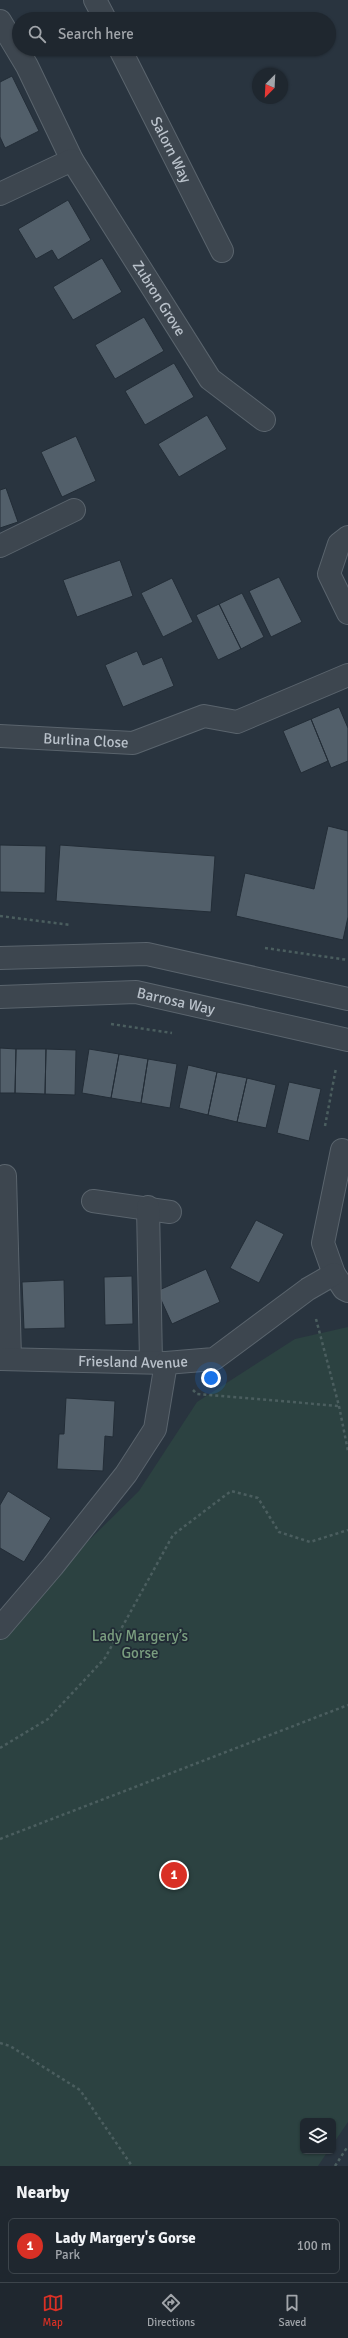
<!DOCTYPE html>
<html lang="en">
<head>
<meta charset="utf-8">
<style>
	body { margin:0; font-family:Signika,sans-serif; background:#2c333b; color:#f1f3f6 }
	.controls { position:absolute; right:12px; bottom:12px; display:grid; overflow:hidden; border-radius:6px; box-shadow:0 1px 3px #0004 }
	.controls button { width:36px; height:36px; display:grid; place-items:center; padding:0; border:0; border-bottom:1px solid #3c444b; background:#1f272f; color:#f1f3f6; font:20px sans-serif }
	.compass { position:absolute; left:252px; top:68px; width:36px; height:36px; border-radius:50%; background:#1f272f; box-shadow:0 1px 3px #0004; rotate:204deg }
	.you { position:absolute; left:211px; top:1378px; width:14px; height:14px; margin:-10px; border:3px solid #fff; border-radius:50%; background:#1a73e8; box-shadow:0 0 0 6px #1a73e833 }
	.badge { display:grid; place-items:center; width:26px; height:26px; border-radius:50%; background:#d93025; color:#fff; font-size:13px; font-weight:700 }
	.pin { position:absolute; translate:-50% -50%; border:2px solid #fff; box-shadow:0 1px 4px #0006 }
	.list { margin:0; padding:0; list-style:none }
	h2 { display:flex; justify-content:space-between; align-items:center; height:52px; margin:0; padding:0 16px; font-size:17px }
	h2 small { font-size:13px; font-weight:400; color:#a1a5aa }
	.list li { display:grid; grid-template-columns:26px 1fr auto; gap:12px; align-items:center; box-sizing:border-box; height:56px; margin:0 8px 8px; padding:0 8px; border:1px solid #3c444b; border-radius:6px }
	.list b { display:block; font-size:15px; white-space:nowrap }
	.list p { margin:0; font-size:13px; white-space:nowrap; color:#a1a5aa }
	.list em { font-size:13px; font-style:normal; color:#a1a5aa }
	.icon { flex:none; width:22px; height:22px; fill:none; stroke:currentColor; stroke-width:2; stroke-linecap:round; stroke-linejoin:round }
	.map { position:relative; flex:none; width:348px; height:2166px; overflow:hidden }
	.search { position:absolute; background:#1f272f; box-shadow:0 1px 3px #0004; left:12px; right:12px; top:12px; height:44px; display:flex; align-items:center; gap:10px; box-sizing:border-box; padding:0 14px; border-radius:22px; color:#a1a5aa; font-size:15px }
	.sheet { height:116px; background:#1f272f }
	nav { display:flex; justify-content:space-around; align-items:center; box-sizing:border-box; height:56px; border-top:1px solid #3c444b; background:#1f272f; font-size:11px; color:#a1a5aa }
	nav a { display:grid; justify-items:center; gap:2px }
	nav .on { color:#d93025 }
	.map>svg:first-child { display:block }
	.green { fill:#2c4241 }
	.building { fill:#525f6a; stroke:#232d37 }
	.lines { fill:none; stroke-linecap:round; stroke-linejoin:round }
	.minor-casing { stroke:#5a646d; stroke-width:24 }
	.path { stroke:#4b5e5f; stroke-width:2.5; stroke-dasharray:3 3; stroke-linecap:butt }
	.minor { stroke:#3d464f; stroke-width:22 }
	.labels { text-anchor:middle; stroke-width:3.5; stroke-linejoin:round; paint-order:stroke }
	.street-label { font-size:15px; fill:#b9c1ca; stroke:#212b35 }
	.park-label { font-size:15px; fill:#7a9d7f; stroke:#212b35 }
</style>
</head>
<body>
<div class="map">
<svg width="348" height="2166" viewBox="0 0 348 2166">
	<rect width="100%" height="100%" fill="#29343f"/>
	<path class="green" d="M348,1327V2122L333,2144V2121H303V2151H328L318,2166H0V1628L139,1491L197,1402L295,1339Z"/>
	<path class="building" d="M12,76L39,131L5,148L0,137V82Z
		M68,200L91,240L58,260L52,250L36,259L18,229Z
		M102,258L122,292L73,320L53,287Z
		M144,317L164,351L115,379L95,345Z
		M174,363L194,397L145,425L125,391Z
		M207,415L227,449L179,477L158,444Z
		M76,436L96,481L62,497L41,452Z
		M6,488L18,522L0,528V490Z
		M120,560L133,596L77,617L63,580Z
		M279,577L302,622L271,637L249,591Z
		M172,578L193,622L163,637L141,593Z
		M242,593L264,637L241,649L219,604Z
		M219,604L241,649L218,660L196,615Z
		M137,651L143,665L162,657L174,686L123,707L105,665Z
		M339,707L348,728V761L331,768L311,719Z
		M311,719L328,761L301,773L283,731Z
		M328,826L348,831V917L343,940L236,916L245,873L314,889Z
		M0,845L46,846L45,893L0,892Z
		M60,845L215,856L211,912L56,901Z
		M0,1048L16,1049L15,1093H0Z
		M16,1049H46L45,1094L15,1093Z
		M46,1049L76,1050L75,1095L45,1094Z
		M89,1049L119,1054L111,1098L82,1093Z
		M119,1054L148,1059L141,1103L111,1098Z
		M148,1059L177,1064L170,1108L141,1103Z
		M188,1065L217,1072L208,1115L179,1108Z
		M217,1072L247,1078L237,1122L208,1115Z
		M247,1078L276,1085L266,1128L237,1122Z
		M289,1082L321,1089L309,1141L277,1133Z
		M256,1220L284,1234L259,1283L230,1268Z
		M206,1269L220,1302L172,1324L157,1291Z
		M132,1276L133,1324L105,1325L104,1277Z
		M64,1280L65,1328L24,1329L22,1282Z
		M66,1398L115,1401L113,1437L105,1436L103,1471L57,1469L59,1434H64Z
		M8,1491L51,1518L24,1562L0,1548V1505Z"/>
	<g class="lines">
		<g class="minor-casing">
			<g id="minor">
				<path d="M95,0L105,19"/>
				<path d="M0,21L27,66L72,160"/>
				<path id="s1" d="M120,49L222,251"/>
				<path id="s2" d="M0,194L72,160L210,379L264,420"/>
				<path d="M348,537L339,544L329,574L348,613"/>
				<path d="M0,546L74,510"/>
				<path id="s3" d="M0,736L133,743L204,716L237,722L348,675"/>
				<path d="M0,958L147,954L348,999"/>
				<path id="s4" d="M0,997L136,992L348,1040"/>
				<path d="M342,1150L323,1243L334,1274L344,1289L348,1291"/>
				<path d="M5,1176L10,1358"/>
				<path d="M93,1201L170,1212"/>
				<path d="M148,1207L151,1362"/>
				<path id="s5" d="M0,1359L166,1363L214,1359L308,1289L334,1274"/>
				<path d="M0,1628L53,1566L126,1474L155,1429L166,1363"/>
			</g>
		</g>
		<path class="path" d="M0,916L71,925
			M265,948L348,960
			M111,1024L172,1033
			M325,1126L336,1068
			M316,1319L339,1406L348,1451
			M193,1390L197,1394L339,1406
			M0,1748L48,1719L105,1658L173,1535L231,1491L258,1498L279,1532L310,1542L348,1530
			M0,1839L348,1705
			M0,2043L10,2046L80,2090L132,2166
			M335,2166L348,2146"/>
		<use href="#minor" class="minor"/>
	</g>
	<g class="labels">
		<g class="street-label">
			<text dy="5" stroke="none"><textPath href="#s1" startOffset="113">Salorn Way</textPath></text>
			<text dy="5" stroke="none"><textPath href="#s2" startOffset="243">Zubron Grove</textPath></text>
			<text dy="5" stroke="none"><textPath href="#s3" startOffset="86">Burlina Close</textPath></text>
			<text dy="5" stroke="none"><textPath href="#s4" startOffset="177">Barrosa Way</textPath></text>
			<text dy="5" stroke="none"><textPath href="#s5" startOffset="133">Friesland Avenue</textPath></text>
		</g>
		<g class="park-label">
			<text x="140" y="1641">Lady Margery’s<tspan x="140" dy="17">Gorse</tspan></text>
		</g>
	</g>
</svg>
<div class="controls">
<button><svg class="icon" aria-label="layers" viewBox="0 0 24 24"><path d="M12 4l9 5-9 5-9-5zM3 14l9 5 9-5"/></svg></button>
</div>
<svg class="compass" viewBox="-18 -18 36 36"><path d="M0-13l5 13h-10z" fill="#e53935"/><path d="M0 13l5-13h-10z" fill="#a1a5aa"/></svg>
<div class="you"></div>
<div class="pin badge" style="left:174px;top:1875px">1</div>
<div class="search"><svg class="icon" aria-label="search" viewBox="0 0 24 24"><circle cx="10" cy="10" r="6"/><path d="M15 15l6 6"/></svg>Search here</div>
</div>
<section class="sheet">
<h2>Nearby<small></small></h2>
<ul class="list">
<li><span class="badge">1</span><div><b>Lady Margery's Gorse</b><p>Park</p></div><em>100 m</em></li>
</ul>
</section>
<nav>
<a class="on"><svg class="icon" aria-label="map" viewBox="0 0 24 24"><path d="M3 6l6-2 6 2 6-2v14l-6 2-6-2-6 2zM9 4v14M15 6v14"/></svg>Map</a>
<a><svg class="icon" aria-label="directions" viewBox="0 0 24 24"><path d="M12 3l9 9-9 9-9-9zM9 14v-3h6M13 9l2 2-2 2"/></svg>Directions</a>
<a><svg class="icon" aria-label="saved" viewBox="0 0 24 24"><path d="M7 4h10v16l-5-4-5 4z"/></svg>Saved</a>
</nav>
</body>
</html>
